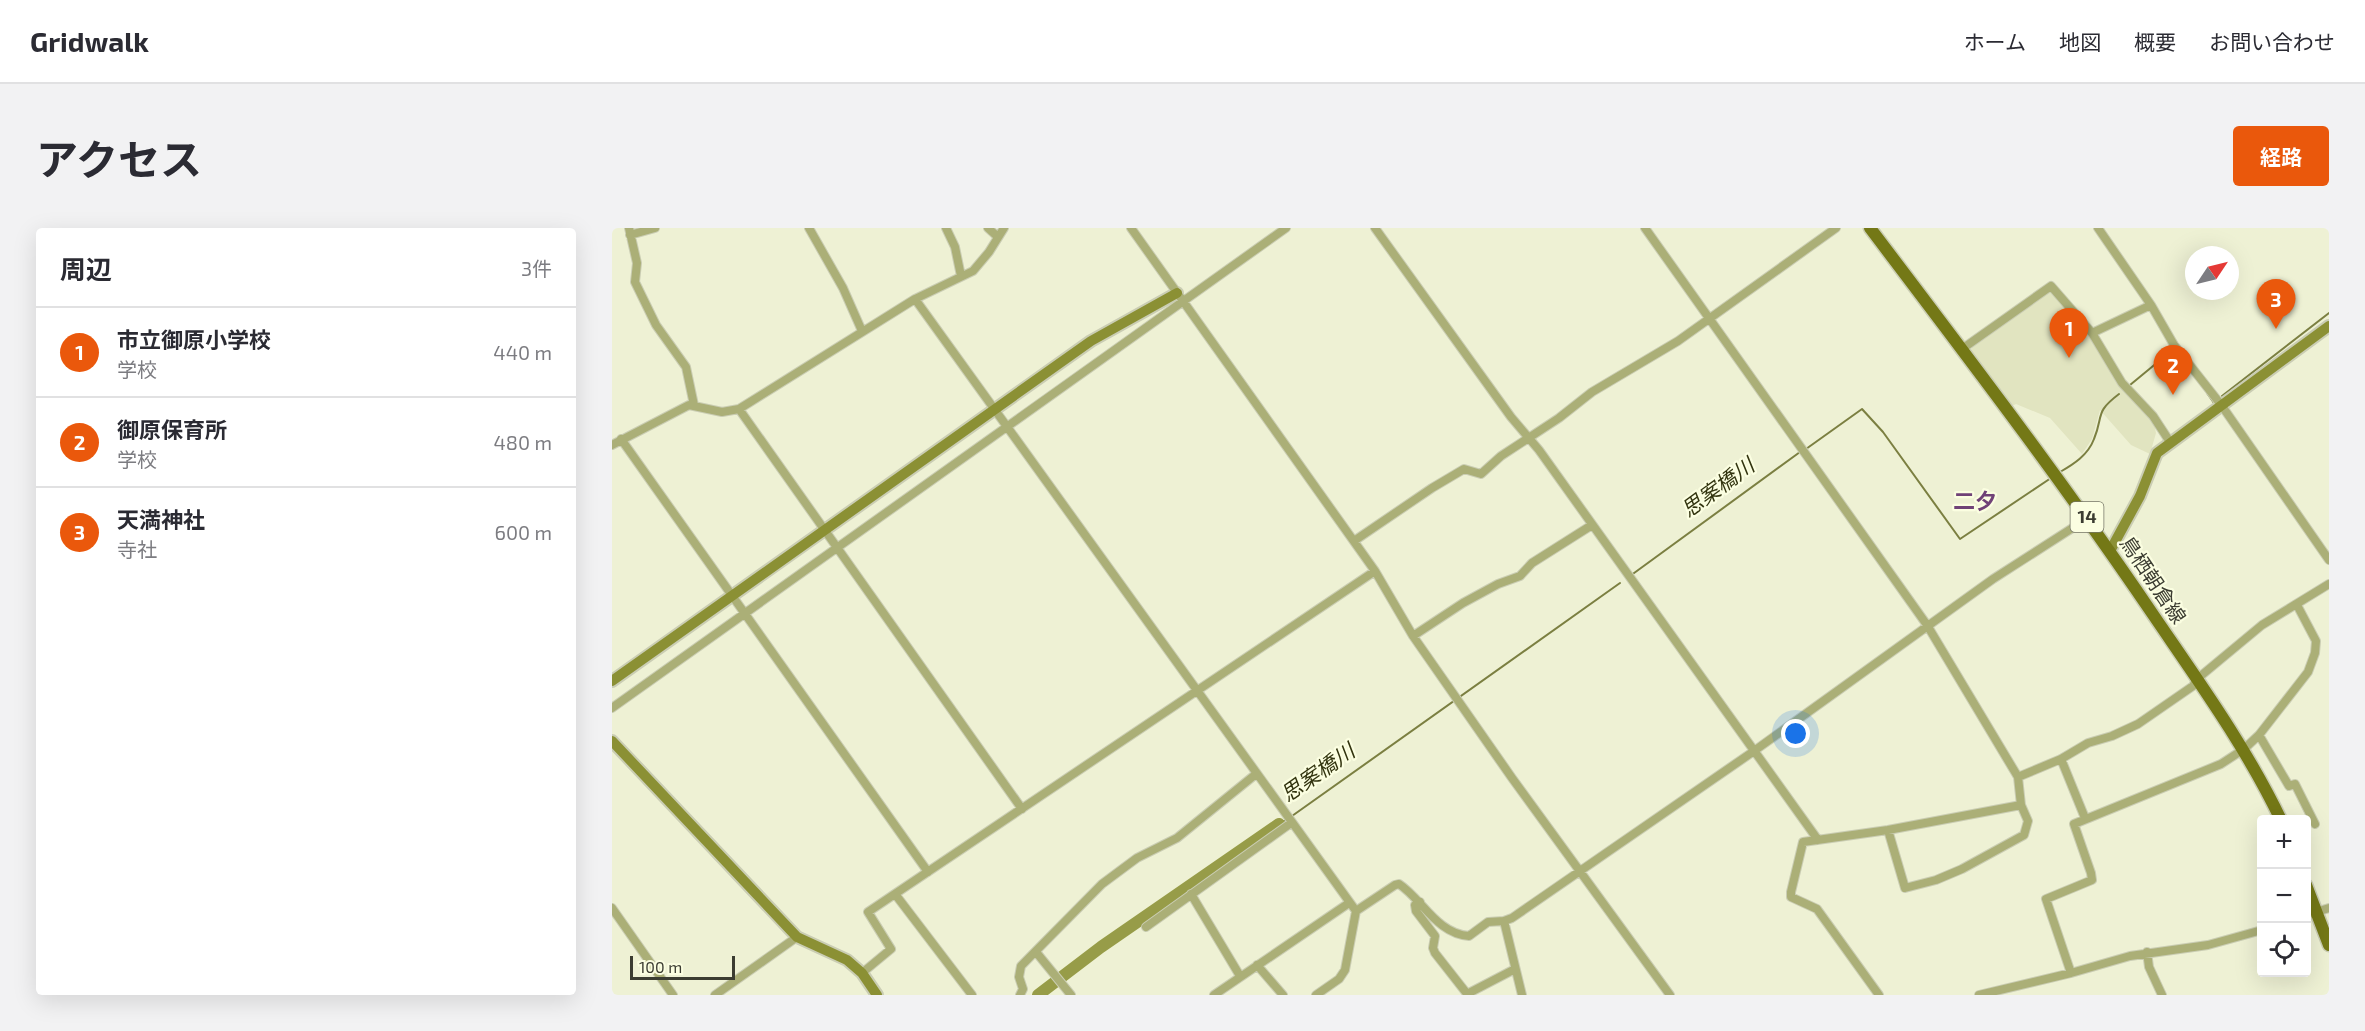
<!DOCTYPE html>
<html lang="ja">
<head>
<meta charset="utf-8">
<style>
	body { margin:0; font-family:"Exo 2","Noto Sans JP",sans-serif; background:#f2f2f3; color:#2b2b33 }
	.controls { position:absolute; right:18px; bottom:18px; display:grid; overflow:hidden; border-radius:6px; box-shadow:0 6px 24px #0002 }
	.controls button { width:54px; height:54px; display:grid; place-items:center; padding:0; border:0; border-bottom:2px solid #e1e1e2; background:#fff; color:#2b2b33; font:30px sans-serif }
	.compass { position:absolute; left:1573px; top:18px; width:54px; height:54px; border-radius:50%; background:#fff; box-shadow:0 6px 24px #0002; rotate:55deg }
	.scale { position:absolute; left:18px; bottom:15px; width:105px; box-sizing:border-box; padding-left:6px; border:3px solid #3b3c31; border-top:0; font-size:16px; line-height:21px; white-space:nowrap; color:#3b3c31; -webkit-text-stroke:4px #fbfee1; paint-order:stroke }
	.you { position:absolute; left:1184px; top:506px; width:21px; height:21px; margin:-15px; border:4px solid #fff; border-radius:50%; background:#1a73e8; box-shadow:0 0 0 9px #1a73e833 }
	.badge { display:grid; place-items:center; width:39px; height:39px; border-radius:50%; background:#ea580c; color:#fff; font-size:20px; font-weight:700 }
	.pin { position:absolute; translate:-50% -50px; filter:drop-shadow(0 2px 3px #0008) }
	.pin::after { content:''; position:absolute; top:32px; width:21px; height:18px; background:inherit; clip-path:polygon(0 0,100% 0,50% 100%) }
	.list { margin:0; padding:0; list-style:none }
	h2 { display:flex; justify-content:space-between; align-items:center; height:78px; margin:0; padding:0 24px; font-size:26px }
	h2 small { font-size:20px; font-weight:400; color:#7c7c81 }
	.list li { display:grid; grid-template-columns:39px 1fr auto; gap:18px; align-items:center; box-sizing:border-box; height:90px; padding:0 24px; border-top:2px solid #e1e1e2 }
	.list b { display:block; font-size:22px; white-space:nowrap }
	.list p { margin:0; font-size:20px; white-space:nowrap; color:#7c7c81 }
	.list em { font-size:20px; font-style:normal; color:#7c7c81 }
	.icon { flex:none; width:33px; height:33px; fill:none; stroke:currentColor; stroke-width:2; stroke-linecap:round; stroke-linejoin:round }
	.map { position:relative; flex:none; width:1717px; height:767px; overflow:hidden; border-radius:6px }
	header { display:flex; align-items:center; gap:36px; box-sizing:border-box; height:84px; padding:0 30px; background:#fff; border-bottom:2px solid #e1e1e2 }
	header strong { font-size:28px }
	nav { display:flex; gap:33px; margin-inline-start:auto; font-size:21px }
	.intro { display:flex; align-items:center; justify-content:space-between; box-sizing:border-box; height:144px; padding:0 36px }
	h1 { margin:0; font-size:42px }
	.button { padding:15px 27px; border-radius:6px; background:#ea580c; color:#fff; font-size:21px; font-weight:700 }
	main { display:flex; gap:36px; padding:0 36px }
	aside { flex:1; background:#fff; border-radius:6px; box-shadow:0 6px 24px #0002 }
	.map>svg:first-child { display:block }
	.built { fill:#e1e4c0 }
	.lines { fill:none; stroke-linecap:round; stroke-linejoin:round }
	.stream { stroke:#7b7f41; stroke-width:2 }
	.river { stroke:#979c48; stroke-width:12 }
	.street-casing { stroke:#cacdb3; stroke-width:10 }
	.secondary-casing { stroke:#cacdb3; stroke-width:14 }
	.primary-casing { stroke:#cacdb3; stroke-width:15 }
	.street { stroke:#abaf77; stroke-width:8 }
	.secondary { stroke:#8b9034; stroke-width:10 }
	.primary { stroke:#747816; stroke-width:12 }
	.labels { text-anchor:middle; stroke-width:4.5; stroke-linejoin:round; paint-order:stroke }
	.shield { fill:#fbfee1; stroke:#757666; stroke-width:1.5 }
	.shield-label { font-size:18px; font-weight:bold; fill:#3b3c31 }
	.street-label { font-size:20px; fill:#3b3c31; stroke:#fbfee1 }
	.water-label { font-size:21px; font-style:italic; fill:#32340f; stroke:#fbfee1 }
	.quarter-label { font-size:22px; font-weight:bold; fill:#704277; stroke:#fbfee1 }
</style>
</head>
<body>
<header>
<strong>Gridwalk</strong>
<nav><a>ホーム</a><a>地図</a><a>概要</a><a>お問い合わせ</a></nav>
</header>
<div class="intro"><h1>アクセス</h1><a class="button">経路</a></div>
<main>
<aside>
<h2>周辺<small>3件</small></h2>
<ul class="list">
<li><span class="badge">1</span><div><b>市立御原小学校</b><p>学校</p></div><em>440 m</em></li>
<li><span class="badge">2</span><div><b>御原保育所</b><p>学校</p></div><em>480 m</em></li>
<li><span class="badge">3</span><div><b>天満神社</b><p>寺社</p></div><em>600 m</em></li>
</ul>
</aside>
<div class="map">
<svg width="1717" height="767" viewBox="0 0 1717 767">
	<rect width="100%" height="100%" fill="#eef1d4"/>
	<path class="built" d="M1438,61L1466,91L1542,195L1544,205L1538,226L1519,217L1488,182L1480,211L1470,226L1438,190L1404,176L1400,178L1358,125L1360,119L1365,114Z"/>
	<g class="lines">
		<path class="stream" d="M1518,157L1558,124H1561L1578,144
			M1595,165L1602,175
			M1610,168L1717,85
			M1194,221L1250,181L1271,204L1348,311L1439,250
			M1448,244C1462,236 1476,227 1482,211C1492,187 1482,185 1507,166
			M1018,348L1188,224
			M680,588L1008,355
			M667,596L675,591"/>
		<path class="river" d="M426,767L489,719L667,596"/>
		<g class="street-casing">
			<path id="street" d="M17,0L25,35L23,54L44,97L74,139L82,177
				M197,0L231,60L250,103
				M334,0L343,19L349,48
				M376,0L386,9
				M519,0L763,343L801,408L900,550L1058,767
				M763,0L899,189L927,222L1206,612
				M1033,0L1315,397L1406,549L1409,577L1416,593L1412,607L1350,641L1324,652L1293,660L1276,602
				M1486,0L1539,77L1562,117L1610,178L1717,332
				M18,7L43,0
				M303,71L744,683
				M1480,105L1539,77
				M1350,121L1439,58L1480,105L1510,155L1541,188L1558,214
				M127,181L410,581
				M9,211L316,644
				M0,217L77,177L110,184L127,181L303,71L361,43L377,24L392,0
				M742,313L820,260L852,241L869,246L889,228L947,190L980,164L1066,113L1224,0
				M801,408L851,375L886,356L908,348L920,335L980,297
				M0,480L674,0
				M1647,507L1677,558L1683,556L1703,596
				M1449,531L1473,590
				M1406,549L1449,531L1476,515L1500,508L1526,496L1581,458L1585,451L1650,397L1717,356
				M283,666L360,767
				M579,666L628,748
				M808,674L803,677L804,683L823,708L821,720L823,725L856,767
				M0,680L61,767
				M1694,687L1717,680
				M892,693L910,767
				M534,699L679,595
				M424,724L459,767
				M1535,724L1537,739L1550,767
				M645,737L671,767
				M250,745L279,721L256,684L763,343
				M1459,745L1434,671L1480,652L1479,645L1462,596L1609,536L1632,521L1647,507L1696,444L1703,425L1704,413L1685,377
				M855,766L903,741
				M103,767L185,709
				M408,767L411,761L407,749L409,738L490,656L525,630L565,610L644,546
				M602,767L737,675
				M704,767L727,751L733,742L744,683L783,657L787,656C810,671 825,706 857,708L876,694L892,693L900,690L1142,523L1381,351L1476,290
				M1267,767L1205,681L1179,669V664L1191,614L1276,602L1409,577
				M1367,767L1459,745L1518,728L1596,717L1650,702"/>
		</g>
		<g class="secondary-casing">
			<path id="secondary" d="M1498,323L1528,268L1545,225L1717,98
				M0,453L479,113L565,65
				M0,513L185,709L235,732L250,745L265,767"/>
		</g>
		<g class="primary-casing">
			<path id="primary" d="M1258,0C1355,128 1452,255 1542,388C1587,454 1634,519 1669,592
				M1694,657L1717,717"/>
		</g>
		<use href="#street" class="street"/>
		<use href="#secondary" class="secondary"/>
		<use href="#primary" class="primary"/>
	</g>
	<g class="labels">
		<rect class="shield" x="1458.5" y="274" width="33" height="30" rx="4.5"/>
		<g class="shield-label">
			<text x="1475" y="295">14</text>
		</g>
		<g class="street-label">
			<text transform="translate(1541 352) rotate(56)" y="7">鳥栖朝倉線</text>
		</g>
		<g class="water-label">
			<text transform="translate(1106 260) rotate(-36)" y="7">思案橋川</text>
			<text transform="translate(706 545) rotate(-35)" y="7">思案橋川</text>
		</g>
		<g class="quarter-label">
			<text x="1363" y="281">二夕</text>
		</g>
	</g>
</svg>
<div class="controls">
<button>+</button>
<button>−</button>
<button><svg class="icon" aria-label="locate" viewBox="0 0 24 24"><circle cx="12" cy="12" r="6"/><path d="M12 2v4M12 18v4M2 12h4M18 12h4"/></svg></button>
</div>
<svg class="compass" viewBox="-18 -18 36 36"><path d="M0-13l5 13h-10z" fill="#e53935"/><path d="M0 13l5-13h-10z" fill="#7c7c81"/></svg>
<div class="scale">100 m</div>
<div class="you"></div>
<div class="pin badge" style="left:1457px;top:130px">1</div>
<div class="pin badge" style="left:1561px;top:167px">2</div>
<div class="pin badge" style="left:1664px;top:101px">3</div>
</div>
</main>
</body>
</html>
